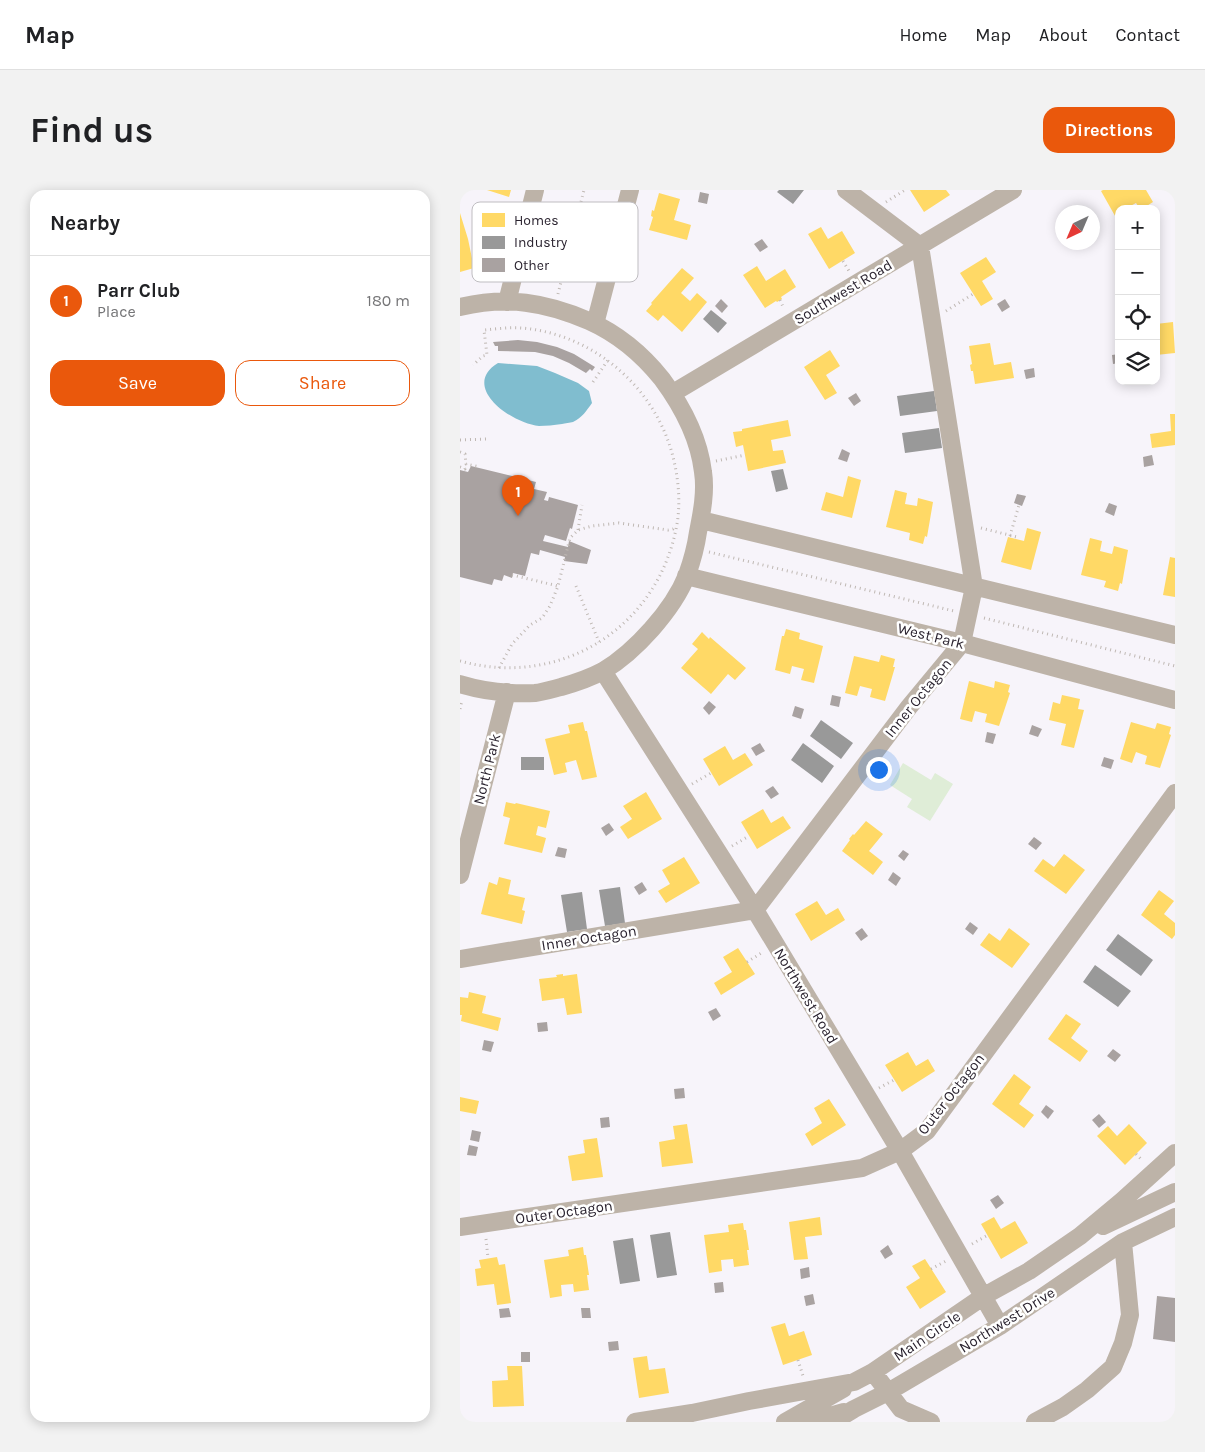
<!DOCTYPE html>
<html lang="en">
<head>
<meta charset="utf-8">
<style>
	body { margin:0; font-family:Karla,sans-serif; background:#f2f2f2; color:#202124 }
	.controls { position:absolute; right:15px; top:15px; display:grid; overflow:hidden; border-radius:10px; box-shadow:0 2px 12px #0003 }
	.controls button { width:45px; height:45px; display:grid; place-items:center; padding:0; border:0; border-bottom:1px solid #e0e0e0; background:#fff; color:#202124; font:25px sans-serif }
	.compass { position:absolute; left:595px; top:15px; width:45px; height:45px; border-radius:50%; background:#fff; box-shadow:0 2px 12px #0003; rotate:224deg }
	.you { position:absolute; left:418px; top:579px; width:18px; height:18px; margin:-12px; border:4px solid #fff; border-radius:50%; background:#1a73e8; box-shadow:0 0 0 8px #1a73e833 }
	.badge { display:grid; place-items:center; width:32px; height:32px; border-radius:50%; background:#ea580c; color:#fff; font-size:16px; font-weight:700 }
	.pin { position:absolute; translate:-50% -41px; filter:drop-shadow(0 1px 2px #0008) }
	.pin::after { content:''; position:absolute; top:26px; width:18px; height:15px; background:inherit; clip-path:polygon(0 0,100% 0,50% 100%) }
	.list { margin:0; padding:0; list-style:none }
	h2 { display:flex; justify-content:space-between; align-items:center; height:65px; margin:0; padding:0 20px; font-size:21px }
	h2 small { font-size:16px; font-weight:400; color:#757577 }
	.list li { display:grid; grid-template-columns:32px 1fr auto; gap:15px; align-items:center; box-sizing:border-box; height:90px; padding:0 20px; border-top:1px solid #e0e0e0 }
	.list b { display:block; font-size:19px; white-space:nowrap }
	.list p { margin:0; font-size:16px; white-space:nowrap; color:#757577 }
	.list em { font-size:16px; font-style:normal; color:#757577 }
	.actions { display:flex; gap:10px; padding:15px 20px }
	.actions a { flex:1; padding:11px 0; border:1px solid #ea580c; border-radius:15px; text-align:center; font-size:18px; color:#ea580c }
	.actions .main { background:#ea580c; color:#fff }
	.icon { flex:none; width:28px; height:28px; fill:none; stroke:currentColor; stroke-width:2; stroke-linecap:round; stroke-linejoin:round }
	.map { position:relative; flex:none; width:715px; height:1232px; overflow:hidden; border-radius:15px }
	header { display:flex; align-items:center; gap:30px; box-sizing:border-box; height:70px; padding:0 25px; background:#fff; border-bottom:1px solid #e0e0e0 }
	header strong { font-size:24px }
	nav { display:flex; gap:28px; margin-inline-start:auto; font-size:18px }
	.intro { display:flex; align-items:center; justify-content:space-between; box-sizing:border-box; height:120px; padding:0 30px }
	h1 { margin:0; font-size:35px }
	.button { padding:12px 22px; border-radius:15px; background:#ea580c; color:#fff; font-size:18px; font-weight:700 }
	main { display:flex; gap:30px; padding:0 30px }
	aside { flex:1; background:#fff; border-radius:15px; box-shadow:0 2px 12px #0003 }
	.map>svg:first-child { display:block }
	.green { fill:#dfedd7 }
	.water { fill:#80bdcf }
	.homes { fill:#ffd966 }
	.industry { fill:#999 }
	.building { fill:#a9a2a1 }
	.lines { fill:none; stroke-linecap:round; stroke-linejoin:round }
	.path { stroke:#bfb8b3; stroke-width:3; stroke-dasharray:1 4; stroke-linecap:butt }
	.minor { stroke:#bdb3a8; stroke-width:18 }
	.labels { text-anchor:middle; stroke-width:5; stroke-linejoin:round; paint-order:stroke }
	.street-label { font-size:15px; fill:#2a232f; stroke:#fff }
	.key { fill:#fff; stroke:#bfbdc1; stroke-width:1 }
	.key-label { font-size:14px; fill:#2a232f }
</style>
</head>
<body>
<header>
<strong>Map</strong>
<nav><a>Home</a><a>Map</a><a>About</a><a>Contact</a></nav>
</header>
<div class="intro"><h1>Find us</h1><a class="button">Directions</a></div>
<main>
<aside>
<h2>Nearby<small></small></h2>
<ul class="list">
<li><span class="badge">1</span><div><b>Parr Club</b><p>Place</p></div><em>180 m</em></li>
</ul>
<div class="actions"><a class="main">Save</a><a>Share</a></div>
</aside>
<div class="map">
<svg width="715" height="1232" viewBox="0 0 715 1232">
	<rect width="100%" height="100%" fill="#f7f4fa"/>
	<path class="green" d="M443,573L471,590L475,583L493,594L470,631L447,617L452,609L430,595Z"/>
	<path class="water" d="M38,173L77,176L95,183L118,193L129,201L132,213C127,220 122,228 113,232C110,233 105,233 102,234C94,235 86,236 79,236C50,233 0,196 38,173Z"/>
	<path class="homes" d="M27,0H51L49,7Z
		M450,0H486L490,5L464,22Z
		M643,0H686L693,12L682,19H680L676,13L665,19H659V33L641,1Z
		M199,3L220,9L214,30L231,35L227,50L189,40L193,27L191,26L192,20L194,21Z
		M0,23L8,49L14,78L0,82Z
		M361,37L368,49L382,41L395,63L369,79L348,44Z
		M526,67L536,82L522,91L533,109L521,116L500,83Z
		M297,76L306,91L325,79L336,97L321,107L322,109L317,112L316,111L305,118L283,85Z
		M222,78L234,88L221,103L230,111L237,103L247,112L222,142L203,125L198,131L186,121L192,114L191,113Z
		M713,132L715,163L696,165V134Z
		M530,153L534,175L551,172L554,188L515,194L513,181H511L510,175L512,174L509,156Z
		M370,160L380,176L366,185L377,203L365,210L344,177Z
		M710,224H715V255L692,258L690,244L711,241Z
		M328,230L331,246L311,250L313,261L323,260L326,273L288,281L283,255L276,257L273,242L282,241V239Z
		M388,286L401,290L392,328L361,320L366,302L383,307Z
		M435,300L447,303L445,314L457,316L458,308L473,312L467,347L465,346L463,354L449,350L450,343L426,337Z
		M567,338L581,342L571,380L541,372L548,347L564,351Z
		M630,348L642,351L640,361L652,364L654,356L668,360L662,394L660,393L658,401L644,397L646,391L621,385Z
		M710,367L715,368V407L703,405Z
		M326,439L340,443L339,449L363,456L354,493L341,490L344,479L332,476L330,484L315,480L322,446H324Z
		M242,442L249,449L250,447L286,478L275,490L268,484L251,504L221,478L238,459L232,454Z
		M421,465L435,469L433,477H435L425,511L410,507L412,499L400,496L397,506L385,503L394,466L419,472Z
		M509,491L534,498L535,491L550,495L548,502L550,503L539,536L525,532L527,524L515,521L512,532L500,529Z
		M602,505L620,509L618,519L624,520L614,558L601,555L606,534L589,530L593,512L600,514Z
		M123,532L125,541H127L137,587L122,590L116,570L105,573L107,582L94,585L85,549L110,543L108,535Z
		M671,532L695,539L697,533L711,537L709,544L711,545L700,578L685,574L687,566L676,562L672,573L660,569Z
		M265,556L273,570L285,563L293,575L259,596L243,569Z
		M186,602L202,629L168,649L160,637L172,629L163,616Z
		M46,612L55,614L56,613L90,621L86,638L78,636L76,645L86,648L82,663L44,654L50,628L43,626Z
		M303,619L311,633L323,626L331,638L297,659L281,632Z
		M406,631L423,644L409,661L423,672L413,685L382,661L390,650L389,649L393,644L394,645Z
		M604,664L625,680L606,704L574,681L583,669L594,677Z
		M224,667L240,693L206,713L198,701L210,694L202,680Z
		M39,687L51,690L48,704L65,708L62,720L65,721L62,734L21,724L29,692L37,695Z
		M699,700L714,711L704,724L715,733V745L712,749L681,725Z
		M357,711L366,725L378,718L385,730L351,751L335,724Z
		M549,738L570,754L552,778L520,755L529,743L540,751Z
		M278,758L295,784L261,805L254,793L272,782L263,767Z
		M103,784V786L117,784L122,823L107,825L104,808L82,811L79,789L97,787L96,785Z
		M9,802L26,806L22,823L41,828L38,841L1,831L2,825H0V807L8,808Z
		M606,824L621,834L611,848L628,861L620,872L588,849Z
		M448,862L456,876L468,869L475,881L442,902L425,875Z
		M554,884L571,897L559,914L574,925L564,938L532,914Z
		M0,907L19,911L16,924L0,921Z
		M369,909L386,935L352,956L345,944L362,933L354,918Z
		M227,934L233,973L202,977L199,952L215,949L213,936Z
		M669,934L687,953L665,975L637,946L648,936L657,946Z
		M137,948L143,987L112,991L108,966L125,963L123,950Z
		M360,1027L362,1045L345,1047L348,1069L334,1070L329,1032Z
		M534,1027L541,1039L555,1031L568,1053L541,1069L521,1034Z
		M283,1033L284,1040H286L289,1060H287L289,1075L274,1077L273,1069L261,1070L262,1081L249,1083L244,1045L269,1042L268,1035Z
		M123,1057L124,1065H126L129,1085H127L129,1100L114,1102L113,1094L101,1095L102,1106L90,1108L84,1070L109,1066L108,1060Z
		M37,1067L39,1075L45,1074L51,1113L37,1115L34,1094L17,1096L15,1079L21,1078L19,1070Z
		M465,1069L486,1102L460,1119L446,1097L460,1088L452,1076Z
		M325,1133L329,1146L344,1141L352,1165L323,1175L311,1137Z
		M187,1166L189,1180L205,1178L209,1203L179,1208L173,1168Z
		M47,1176H62L64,1216L33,1217L32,1191L48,1190Z"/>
	<path class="industry" d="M319,0H344L333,14L317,2Z
		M251,120L267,133L258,143L243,129Z
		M474,201L477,221L440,226L437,206Z
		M479,238L482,258L445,263L442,243Z
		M323,279L328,299L316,302L311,281Z
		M361,530L393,553L381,569L350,546Z
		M343,553L374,576L362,593L331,570Z
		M61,567H84V580H61Z
		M160,697L165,733L145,736L139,700Z
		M122,702L127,739L107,742L101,705Z
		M658,744L693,770L681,786L646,760Z
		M635,775L671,801L658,817L623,792Z
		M210,1042L217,1085L197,1088L190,1045Z
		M173,1048L180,1091L160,1094L153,1051Z"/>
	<path class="building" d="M240,2L249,4L247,14L238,12Z
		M302,49L308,57L300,62L294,54Z
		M261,109L268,116L262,123L255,116Z
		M545,109L550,117L542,122L537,114Z
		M58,150L77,152L97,157L114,164L135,177L132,181L130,179L126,183L109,173L93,166L75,162L38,161V156H35L33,152Z
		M659,164V173L653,174L652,165Z
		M574,178L575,187L566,189L564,180Z
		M396,203L401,211L394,216L388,208Z
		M382,259L390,263L387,272L378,269Z
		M692,265L694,275L684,277L683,267Z
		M11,276L76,292L74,299L87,302L84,310L88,311L89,307L118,315L112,339L110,338L106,351L85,345L83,351L108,357L109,351L131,360L127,374L104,371L105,367L80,360L79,365L71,363L65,386L53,383L52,388L44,385L42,391L34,389L32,395L0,387V280L8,282Z
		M557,304L566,306L562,316L554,313Z
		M649,313L657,316L654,326L645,322Z
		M372,505L381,507L379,517L370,515Z
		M249,511L256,517L249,525L243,518Z
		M335,516L344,519L341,529L332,526Z
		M572,535L582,539L578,547L569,544Z
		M527,542L536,544L533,554L525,552Z
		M300,553L305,561L296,566L291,558Z
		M644,567L654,570L651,579L641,576Z
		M313,596L319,604L311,609L305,601Z
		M149,633L154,640L146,646L141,638Z
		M574,647L582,653L576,660L568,654Z
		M98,657L107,659L105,668L95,666Z
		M443,660L449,664L444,671L438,666Z
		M433,682L441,688L436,696L428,690Z
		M182,692L187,700L179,705L174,697Z
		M510,732L518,738L513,745L505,739Z
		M402,738L408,746L401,751L395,743Z
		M256,818L261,826L253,831L248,822Z
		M87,832L88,841L78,842L77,833Z
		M24,850L34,852L31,862L22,860Z
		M653,859L661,865L655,872L647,866Z
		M224,898L225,908L215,909L214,899Z
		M586,915L594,921L588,929L581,922Z
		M639,924L646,932L639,938L632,930Z
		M149,927L150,937L141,938L140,928Z
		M12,940L21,942L19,952L10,950Z
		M9,955L18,957L16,966L7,965Z
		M538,1005L544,1013L536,1019L530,1010Z
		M428,1055L433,1064L425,1069L420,1061Z
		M349,1077L350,1087L341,1089L340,1079Z
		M263,1092L264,1102L255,1103L254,1093Z
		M353,1104L355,1114L346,1116L344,1106Z
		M697,1106L715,1108V1152L693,1149Z
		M49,1118L51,1127L40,1128L39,1119Z
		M121,1118H130L131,1128H122Z
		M158,1151L159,1160L149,1161L148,1152Z
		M61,1162H70V1172H61Z"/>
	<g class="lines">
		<path class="path" d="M426,12L445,0
			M383,71L389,81
			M98,104L124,0
			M320,110L324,119
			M486,121L513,104
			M133,192L148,170
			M0,250L26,249
			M0,262L5,264L6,274L20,277
			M256,271L285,265
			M0,277L5,279L6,274
			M521,338L557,347V350
			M118,340L122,315
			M550,346L559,315
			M249,362L494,421
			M52,385L98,396
			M116,396L139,452
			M524,428L715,476
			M0,471C101,499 199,437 217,334C221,311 218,285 212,263C193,195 132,144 62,138C49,137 36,139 24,140L27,165L23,166L13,175
			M39,478L52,454L70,435L82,428L90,416L98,396L110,348L118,340L132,336L159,333L208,340L213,339L215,337
			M0,519L2,510
			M232,594L251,583
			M272,656L289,646
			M287,772L303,762
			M419,898L434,890
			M676,964L683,971
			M26,1049L28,1068
			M512,1054L528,1045
			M471,1079L486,1071
			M338,1170L343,1186"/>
		<path class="minor" d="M47,112L75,0
			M0,117C47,106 85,112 129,131C158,144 182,164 202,189C222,216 239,248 243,282C246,301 242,322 238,342C236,356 232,371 227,385C213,420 175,462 143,481C130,488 115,493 101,497C93,499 83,502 75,503C51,504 23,501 0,494
			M135,134L170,0
			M213,203L553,0
			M241,330L715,445
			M226,386L502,453L715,510
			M143,481L295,720L440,961L540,1136
			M0,685L47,502
			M0,769L295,720L449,517L502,453L514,397L460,56L386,0
			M643,1036L715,1002
			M0,1037L402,978L440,961L467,941L715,603
			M413,1182L441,1219L471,1232
			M175,1232L232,1223L289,1211L394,1192L413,1182L524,1106L569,1081L620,1046L662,1011L715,963
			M325,1232L383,1199
			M349,1232L384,1222
			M373,1232L394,1219L428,1202L540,1136L663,1052L715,1027
			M575,1232L603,1217L627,1200L653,1177L663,1153L670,1125L663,1052"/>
	</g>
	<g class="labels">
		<g class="street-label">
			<text transform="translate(383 102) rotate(-31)" y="5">Southwest Road</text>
			<text transform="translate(471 446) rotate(14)" y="5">West Park</text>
			<text transform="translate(458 508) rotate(-51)" y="5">Inner Octagon</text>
			<text transform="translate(27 579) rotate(-76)" y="5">North Park</text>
			<text transform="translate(129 748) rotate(-9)" y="5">Inner Octagon</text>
			<text transform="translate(346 806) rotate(59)" y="5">Northwest Road</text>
			<text transform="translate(491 904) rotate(-52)" y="5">Outer Octagon</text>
			<text transform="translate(104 1022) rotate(-8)" y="5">Outer Octagon</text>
			<text transform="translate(547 1130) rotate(-32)" y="5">Northwest Drive</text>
			<text transform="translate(467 1146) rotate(-34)" y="5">Main Circle</text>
		</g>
	</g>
	<rect x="12" y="12" width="166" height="80" rx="8" class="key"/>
	<rect x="22" y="23" width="23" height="14" fill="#ffd966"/>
	<rect x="22" y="46" width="23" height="13" fill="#999"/>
	<rect x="22" y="68" width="23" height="14" fill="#a9a2a1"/>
	<g class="key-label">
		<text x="54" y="35">Homes</text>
		<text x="54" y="57">Industry</text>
		<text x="54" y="80">Other</text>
	</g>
</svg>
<div class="controls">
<button>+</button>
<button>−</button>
<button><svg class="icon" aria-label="locate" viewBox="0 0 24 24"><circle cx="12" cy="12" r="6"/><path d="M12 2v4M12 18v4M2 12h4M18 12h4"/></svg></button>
<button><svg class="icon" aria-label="layers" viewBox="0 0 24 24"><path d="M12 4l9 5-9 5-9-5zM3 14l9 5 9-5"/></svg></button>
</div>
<svg class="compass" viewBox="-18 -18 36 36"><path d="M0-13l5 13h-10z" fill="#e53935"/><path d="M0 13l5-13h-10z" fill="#757577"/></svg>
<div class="you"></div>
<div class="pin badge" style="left:58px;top:326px">1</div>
</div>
</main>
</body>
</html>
